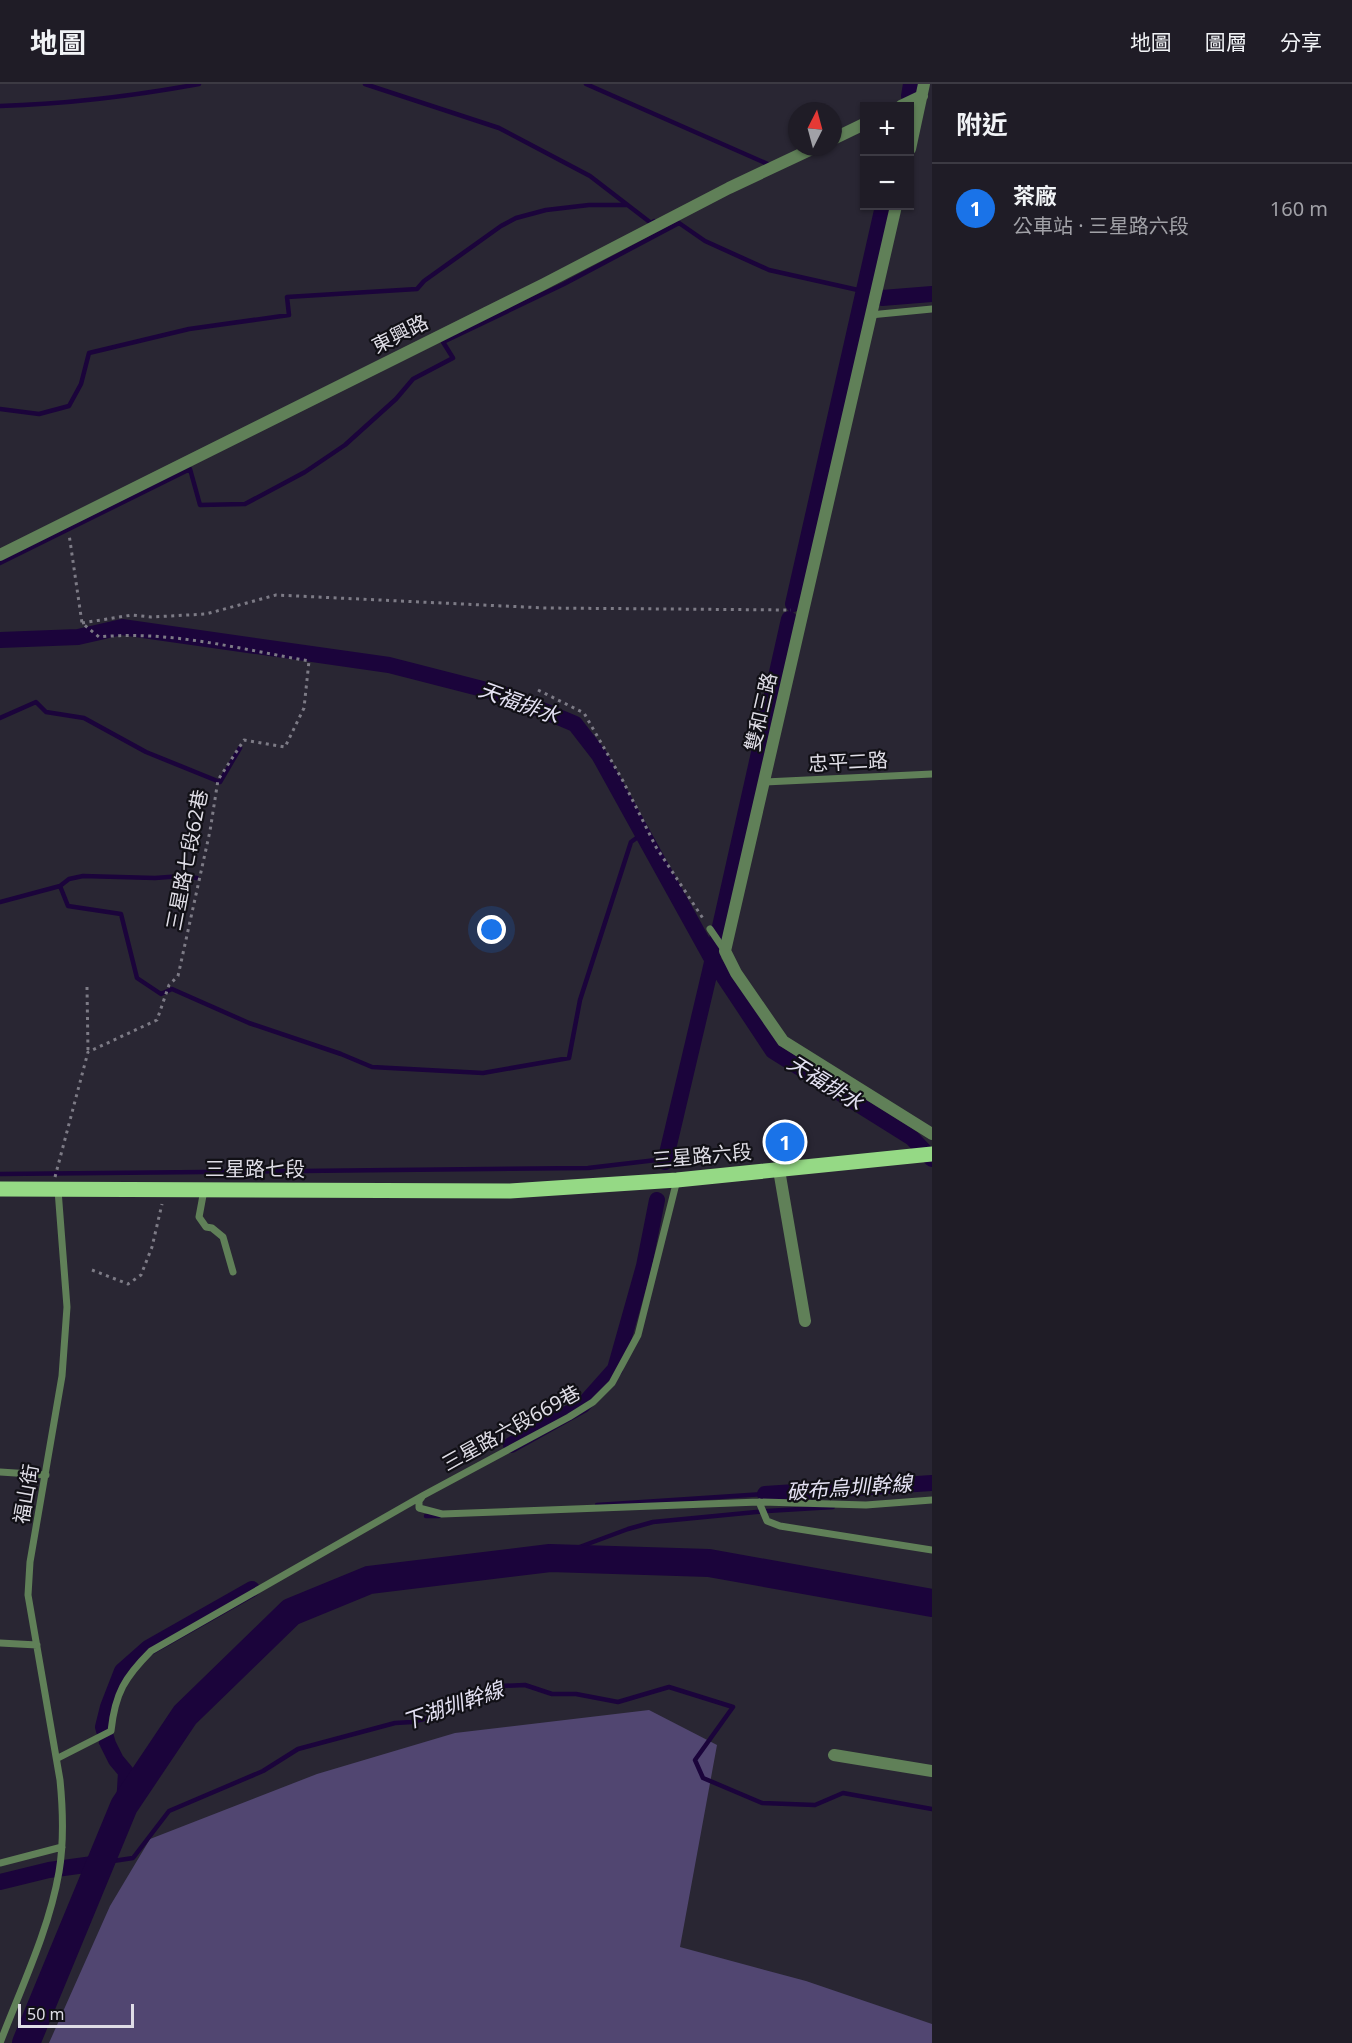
<!DOCTYPE html>
<html lang="zh-TW">
<head>
<meta charset="utf-8">
<style>
	body { margin:0; font-family:"Noto Sans","Noto Sans TC",sans-serif; background:#2c2932; color:#f1f3f6 }
	.controls { position:absolute; right:18px; top:18px; display:grid; overflow:hidden; border-radius:0px; box-shadow:0 2px 4px #0004 }
	.controls button { width:54px; height:54px; display:grid; place-items:center; padding:0; border:0; border-bottom:2px solid #3c3a43; background:#1f1c26; color:#f1f3f6; font:30px sans-serif }
	.compass { position:absolute; left:788px; top:18px; width:54px; height:54px; border-radius:50%; background:#1f1c26; box-shadow:0 2px 4px #0004; rotate:6deg }
	.scale { position:absolute; left:18px; bottom:15px; width:116px; box-sizing:border-box; padding-left:6px; border:3px solid #dfdde6; border-top:0; font-size:16px; line-height:21px; white-space:nowrap; color:#dfdde6; -webkit-text-stroke:4px #111016; paint-order:stroke }
	.you { position:absolute; left:492px; top:846px; width:21px; height:21px; margin:-15px; border:4px solid #fff; border-radius:50%; background:#1a73e8; box-shadow:0 0 0 9px #1a73e833 }
	.badge { display:grid; place-items:center; width:39px; height:39px; border-radius:50%; background:#1a73e8; color:#fff; font-size:20px; font-weight:700 }
	.pin { position:absolute; translate:-50% -50%; border:3px solid #fff; box-shadow:0 2px 6px #0006 }
	.list { margin:0; padding:0; list-style:none }
	h2 { display:flex; justify-content:space-between; align-items:center; height:78px; margin:0; padding:0 24px; font-size:26px }
	h2 small { font-size:20px; font-weight:400; color:#a1a1a7 }
	.list li { display:grid; grid-template-columns:39px 1fr auto; gap:18px; align-items:center; box-sizing:border-box; height:90px; padding:0 24px; border-top:2px solid #3c3a43 }
	.list b { display:block; font-size:22px; white-space:nowrap }
	.list p { margin:0; font-size:20px; white-space:nowrap; color:#a1a1a7 }
	.list em { font-size:20px; font-style:normal; color:#a1a1a7 }
	.map { position:relative; flex:none; width:932px; height:1959px; overflow:hidden }
	header { display:flex; align-items:center; gap:36px; box-sizing:border-box; height:84px; padding:0 30px; background:#1f1c26; border-bottom:2px solid #3c3a43 }
	header strong { font-size:28px }
	nav { display:flex; gap:33px; margin-inline-start:auto; font-size:21px }
	main { display:flex }
	aside { flex:1; background:#1f1c26 }
	.map>svg:first-child { display:block }
	.green { fill:#514671 }
	.lines { fill:none; stroke-linecap:round; stroke-linejoin:round }
	.stream { stroke:#1b043b; stroke-width:4.5 }
	.canal { stroke:#1b043b; stroke-width:16 }
	.river { stroke:#1b043b; stroke-width:28 }
	.path { stroke:#7d7b86; stroke-width:3; stroke-dasharray:3 4.5; stroke-linecap:butt }
	.lane { stroke:#608058; stroke-width:7 }
	.street { stroke:#608058; stroke-width:12 }
	.primary { stroke:#95d985; stroke-width:15 }
	.labels { text-anchor:middle; stroke-width:4.5; stroke-linejoin:round; paint-order:stroke }
	.street-label { font-size:20px; fill:#dfdde6; stroke:#111016 }
	.water-label { font-size:21px; font-style:italic; fill:#e4e1f3; stroke:#111016 }
</style>
</head>
<body>
<header>
<strong>地圖</strong>
<nav><a>地圖</a><a>圖層</a><a>分享</a></nav>
</header>
<main>
<div class="map">
<svg width="932" height="1959" viewBox="0 0 932 1959">
	<rect width="100%" height="100%" fill="#292633"/>
	<path class="green" d="M649,1626L717,1661L680,1863L806,1897L932,1940V1959H49L110,1822L150,1755L317,1690L455,1649Z"/>
	<g class="lines">
		<path class="stream" d="M365,0L499,44L590,92L651,139L654,137
			M586,0L770,81
			M0,22C67,20 133,12 199,0
			M0,325L39,330L69,322L81,300L89,269L189,245L289,231L287,213L417,205L424,197L501,142L516,134L546,126L589,121H626
			M0,479L190,385L200,421L245,420L305,388L345,361L396,315L413,295L453,274L443,258L564,200L679,139L705,157L769,186L858,206
			M0,634L36,618L46,628L84,634L146,668L220,698L240,664
			M60,802L69,795L83,792L155,794L182,792L197,794
			M0,818L60,802L68,822L121,830L137,894L161,910L172,905L249,939L341,970L372,983L483,989L569,974L580,916L631,758L642,750
			M0,1090L588,1084L665,1075
			M597,1421L765,1410
			M426,1432H439
			M550,1474L628,1445L653,1438L767,1427L833,1423
			M101,1659L108,1660
			M100,1779L133,1774L169,1727L263,1687L298,1665L395,1639L412,1638L436,1632L500,1602L525,1601L552,1610H576L618,1618L669,1603L733,1623L695,1676L703,1694L762,1719L815,1721L843,1709L932,1725"/>
		<path class="canal" d="M909,12L911,0
			M882,214L932,210
			M793,520L883,122
			M0,556L78,553L122,543L389,581L506,611L575,640L599,671L712,875L773,967L912,1054L932,1075
			M665,1078L710,887L789,535
			M511,1361L583,1321L615,1285L644,1182L657,1116
			M765,1410L932,1399
			M124,1722L126,1688L116,1676L108,1660L103,1643L108,1623L122,1587L148,1564L252,1505
			M0,1798L49,1786L100,1779"/>
		<path class="river" d="M26,1959L124,1722L185,1631L291,1528L369,1496L550,1474L709,1479L932,1519"/>
		<path class="path" d="M82,539L132,531L151,533L206,530L276,511L545,524L791,526
			M538,606L584,629L623,697L656,763L704,836
			M87,903L88,967
			M55,1093L88,968L157,936L169,901L178,892L210,747L218,696L244,656L285,663L304,624L309,577C240,565 169,546 99,553L82,539L69,450
			M92,1186L128,1200L141,1191L152,1163L162,1120"/>
		<path class="lane" d="M870,231L932,225
			M765,698L932,690
			M710,845L725,867
			M204,1106L199,1133L206,1143L212,1144L223,1153L233,1188
			M0,1388L46,1391
			M422,1413L419,1417V1424L442,1430L759,1418L866,1421L932,1416
			M759,1418L767,1437L780,1442L932,1466
			M0,1559L37,1561
			M58,1674L111,1647C115,1609 125,1593 151,1567L424,1411L569,1333L593,1318L612,1299L638,1251L677,1096
			M0,1779L62,1763
			M0,1959C21,1904 49,1846 59,1788C64,1758 63,1726 60,1696L28,1511L30,1478L62,1292L67,1223L58,1106"/>
		<path class="street" d="M901,22L922,12
			M833,55L864,40
			M910,65L924,0
			M896,122L725,867L736,889L783,957L932,1050
			M0,471L544,200L729,104L816,63
			M779,1086L805,1237
			M834,1671L932,1687"/>
		<path class="primary" d="M0,1105L510,1107L677,1096L932,1070"/>
	</g>
	<g class="labels">
		<g class="street-label">
			<text transform="translate(400 250) rotate(-27)" y="7">東興路</text>
			<text transform="translate(761 628) rotate(-77)" y="7">雙和三路</text>
			<text transform="translate(848 678) rotate(-3)" y="7">忠平二路</text>
			<text transform="translate(187 776) rotate(-79)" y="7">三星路七段62巷</text>
			<text transform="translate(702 1072) rotate(-5)" y="7">三星路六段</text>
			<text x="255" y="1092">三星路七段</text>
			<text transform="translate(511 1344) rotate(-29)" y="7">三星路六段669巷</text>
			<text transform="translate(26 1410) rotate(-80)" y="7">福山街</text>
		</g>
		<g class="water-label">
			<text transform="translate(519 619) rotate(20)" y="7">天福排水</text>
			<text transform="translate(825 999) rotate(32)" y="7">天福排水</text>
			<text transform="translate(849 1404) rotate(-4)" y="7">破布烏圳幹線</text>
			<text transform="translate(453 1622) rotate(-19)" y="7">下湖圳幹線</text>
		</g>
	</g>
</svg>
<div class="controls">
<button>+</button>
<button>−</button>
</div>
<svg class="compass" viewBox="-18 -18 36 36"><path d="M0-13l5 13h-10z" fill="#e53935"/><path d="M0 13l5-13h-10z" fill="#a1a1a7"/></svg>
<div class="scale">50 m</div>
<div class="you"></div>
<div class="pin badge" style="left:785px;top:1058px">1</div>
</div>
<aside>
<h2>附近<small></small></h2>
<ul class="list">
<li><span class="badge">1</span><div><b>茶廠</b><p>公車站 · 三星路六段</p></div><em>160 m</em></li>
</ul>
</aside>
</main>
</body>
</html>
